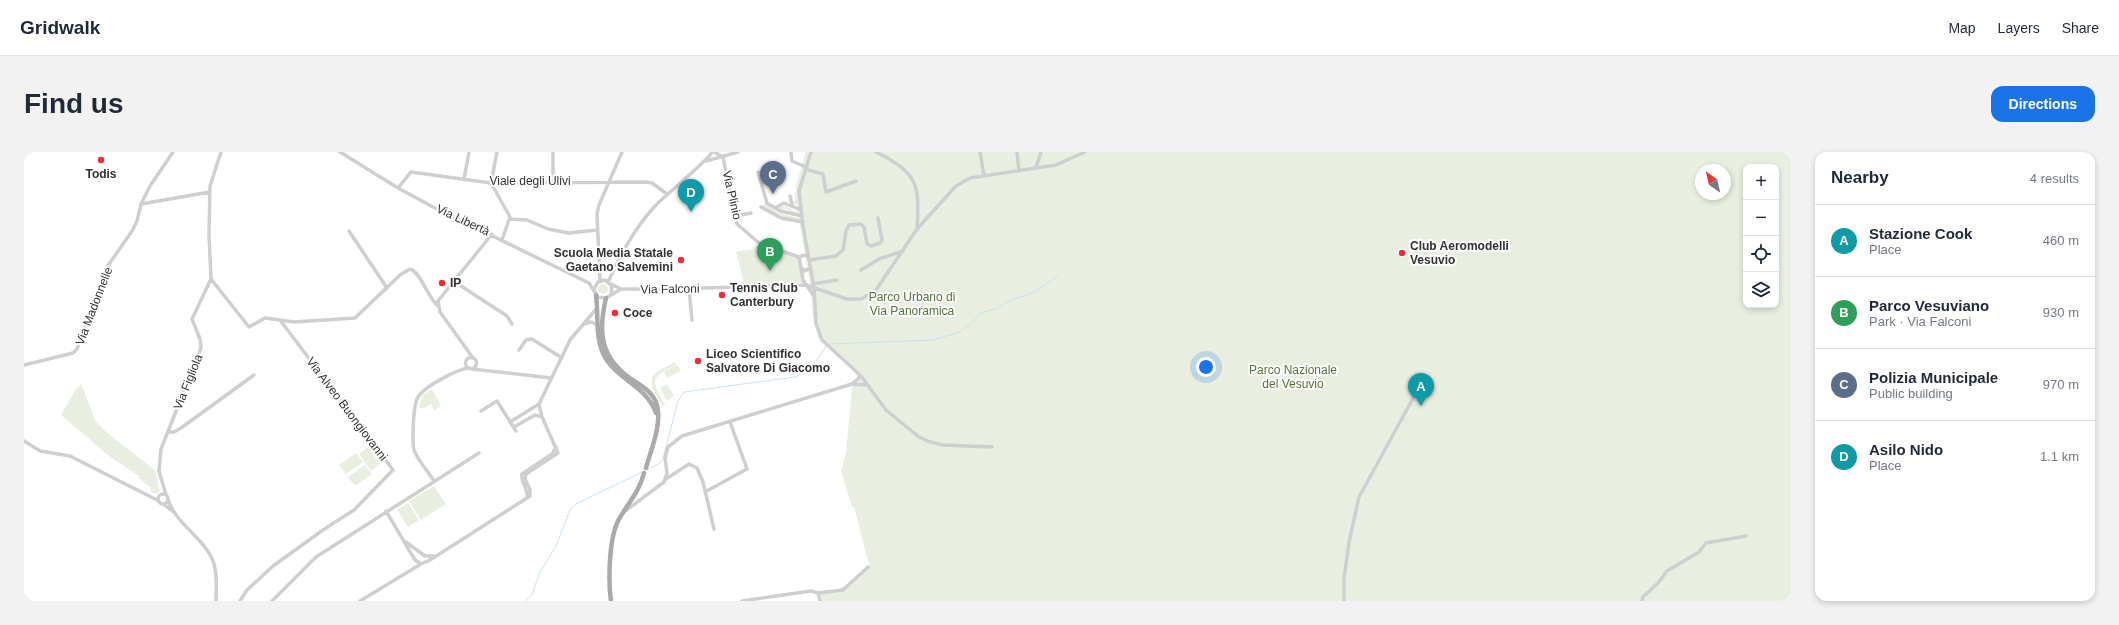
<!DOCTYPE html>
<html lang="en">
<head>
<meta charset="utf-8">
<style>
	body { margin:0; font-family:Helvetica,sans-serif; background:#f2f2f3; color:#1f2937 }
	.controls { position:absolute; right:12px; top:12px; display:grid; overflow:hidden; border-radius:8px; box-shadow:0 2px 6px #0003 }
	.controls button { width:36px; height:36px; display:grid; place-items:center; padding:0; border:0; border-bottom:1px solid #e0e1e3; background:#fff; color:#1f2937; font:20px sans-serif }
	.compass { position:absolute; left:1671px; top:12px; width:36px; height:36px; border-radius:50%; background:#fff; box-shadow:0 2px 6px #0003; rotate:326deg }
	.you { position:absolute; left:1182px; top:215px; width:14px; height:14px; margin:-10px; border:3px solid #fff; border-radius:50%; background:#1a73e8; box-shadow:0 0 0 6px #1a73e833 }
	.badge { display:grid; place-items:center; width:26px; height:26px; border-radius:50%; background:#1a73e8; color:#fff; font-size:13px; font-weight:700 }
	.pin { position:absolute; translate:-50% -33px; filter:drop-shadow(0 1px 2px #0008) }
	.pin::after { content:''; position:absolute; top:21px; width:14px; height:12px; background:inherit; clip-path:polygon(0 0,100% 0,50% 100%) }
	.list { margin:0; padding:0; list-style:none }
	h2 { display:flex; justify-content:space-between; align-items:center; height:52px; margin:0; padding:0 16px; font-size:17px }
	h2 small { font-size:13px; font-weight:400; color:#747a83 }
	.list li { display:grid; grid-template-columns:26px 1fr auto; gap:12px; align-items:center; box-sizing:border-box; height:72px; padding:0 16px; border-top:1px solid #e0e1e3 }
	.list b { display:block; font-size:15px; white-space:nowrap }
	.list p { margin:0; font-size:13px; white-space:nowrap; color:#747a83 }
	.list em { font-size:13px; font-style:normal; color:#747a83 }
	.icon { flex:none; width:22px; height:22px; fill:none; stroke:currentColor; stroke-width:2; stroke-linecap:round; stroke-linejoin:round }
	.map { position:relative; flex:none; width:1767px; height:449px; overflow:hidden; border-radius:12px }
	header { display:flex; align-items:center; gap:24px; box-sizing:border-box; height:56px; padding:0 20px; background:#fff; border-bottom:1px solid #e0e1e3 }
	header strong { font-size:19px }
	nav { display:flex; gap:22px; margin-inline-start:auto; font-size:14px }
	.intro { display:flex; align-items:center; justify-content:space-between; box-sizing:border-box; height:96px; padding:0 24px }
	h1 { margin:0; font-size:28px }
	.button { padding:10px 18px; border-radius:12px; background:#1a73e8; color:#fff; font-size:14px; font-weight:700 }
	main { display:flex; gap:24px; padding:0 24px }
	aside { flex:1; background:#fff; border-radius:12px; box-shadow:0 2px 6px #0003 }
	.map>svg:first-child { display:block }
	.green { fill:#e8efe0; fill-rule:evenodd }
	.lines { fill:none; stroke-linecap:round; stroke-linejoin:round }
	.stream { stroke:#cbe2f0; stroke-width:1 }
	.minor { stroke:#cfcfcf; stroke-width:3.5 }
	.major { stroke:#aaa; stroke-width:4.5 }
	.poi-dot { fill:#f32a3a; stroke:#fff; stroke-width:1.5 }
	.labels { text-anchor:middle; stroke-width:4; stroke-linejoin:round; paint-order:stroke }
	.poi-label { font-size:12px; font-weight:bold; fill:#323232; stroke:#fff; text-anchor:start }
	.street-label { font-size:12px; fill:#323232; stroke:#fff }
	.park-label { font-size:12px; fill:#55733b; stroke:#fff }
</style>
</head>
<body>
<header>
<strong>Gridwalk</strong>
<nav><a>Map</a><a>Layers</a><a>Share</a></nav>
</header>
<div class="intro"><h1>Find us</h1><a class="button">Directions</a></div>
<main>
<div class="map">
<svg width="1767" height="449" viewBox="0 0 1767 449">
	<rect width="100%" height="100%" fill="#fff"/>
	<path class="green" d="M782,0H1767V449H795L794,443L797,439C817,443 831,426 845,413L830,355H828L817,319L822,301L828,235L833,224L830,219L794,186L789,165L786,131L775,68C763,66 745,62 739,53L742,51L754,61L775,66L774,62L764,60V58L759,56V59L754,56L763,53V55L772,60L774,58L773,53L769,51L767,46L769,49H771L772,34ZM1722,15H1752V153H1722ZM1677,18H1701V42H1677Z
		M734,92L774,106L779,131L721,134L712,100L729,97Z
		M574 137a5 5 0 1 1 10 0a5 5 0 1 1-10 0Z
		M651,210L652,213C625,227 627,226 641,253L638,254L628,235V225L632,220Z
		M653,213L657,219L643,226L640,220Z
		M57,232L72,270L87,284L131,318L136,339L132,342L127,340L126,335L114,326L115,324L85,304L37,263L52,237Z
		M643,232L650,244L643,249L636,236Z
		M408,237L417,254L410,258L407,252L401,256H396L395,253L399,243Z
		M344,295L356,312L347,319L335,302Z
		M332,301L339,310L322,322L315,313Z
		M341,313L348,322L331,334L324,325Z
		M410,334L422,352L397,368L385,349Z
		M384,351L395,368L384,375L373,358Z"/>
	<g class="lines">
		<path class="stream" d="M806,192L908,188L933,181L946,173L958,160L972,157L985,149L1011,140L1034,124
			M623,318L636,311L639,306L654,249L660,240L771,225L787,217L803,193
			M502,449L508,443L515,422L532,394L546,358L552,352L618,320"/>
		<path class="minor" d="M316,0L374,36L409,55L565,131L574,145L582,146L597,137
			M473,0L467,31L486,65L478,88
			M690,0L699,5
			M767,0L768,9L782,15
			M787,0L775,39L779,74L790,136L792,171L798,188L837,224L862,258L895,285L906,290L919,293L968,295
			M852,0C893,21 896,31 893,76
			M956,0L960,24
			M993,0L995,19
			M699,5L713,72L735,91L775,105L781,103L784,105
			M682,9L714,0
			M1012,16L1017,0
			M781,17L799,22L802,40L832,29
			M440,27L445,0
			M752,27L744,28L734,20L743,51L756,59L778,64
			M529,29V0
			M374,36L387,20L467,31L621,30L628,31L643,42
			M766,44L768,53
			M117,52L186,40
			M737,55L757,66L779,70
			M751,56L760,51L777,58
			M711,64L727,61
			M486,67L503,68L524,77L545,81L573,78
			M325,79L363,136
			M775,105L779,128L790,144
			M785,108L812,104L819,98L822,79L825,73L837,72L840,75L843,92L847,94L856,91L858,88L854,66
			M777,116L781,119L786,116
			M837,118L855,107L879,99
			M187,127L225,175L241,166L270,170L331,166L376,123L386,117C396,119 404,146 414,154
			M576,129L573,62L575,53L598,0
			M431,130L483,164L488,172
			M584,130C597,102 610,77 631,54C640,44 686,7 688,0
			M587,132L597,137H645L782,133L823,147H837L852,138L893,77L932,34L946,26L1032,13L1061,0
			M789,132L813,128
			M570,137L574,130L581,128L588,134L587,142
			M665,137L668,168
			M560,172L567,170L572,172
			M495,198L502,188L508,187L538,206
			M441.5 211a5.5 5.5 0 1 1 11 0a5.5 5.5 0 1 1-11 0Z
			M449,206L416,160L414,149L468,82
			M0,213L49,201L53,197L83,115L108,79L113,69L117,52L126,34L149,0
			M448,217L527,226
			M828,232L837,224
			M457,259L473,249L492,279
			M486,270L515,252
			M490,275L511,263L518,265
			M144,280H150L157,276L230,223
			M0,289L16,299L46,304L135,349
			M642,327L665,312L673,316L679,330L690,377
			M410,329C404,319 394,309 390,298C388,289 389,253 394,245C400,235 433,217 445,216
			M681,340L723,317L706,270
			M134 347a5 5 0 1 1 10 0a5 5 0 1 1-10 0Z
			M142,343L135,319L137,297L177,196L176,187L168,167L187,127L185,83L186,34L197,0
			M503,346C505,336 496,331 498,322L528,302L532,295
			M144,347C150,370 180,386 189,409C194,421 192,437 192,449
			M139,352L150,360
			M362,359L391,408L397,412L406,408L506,344V337L501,327L502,322L534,301L518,265L515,252L546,188L573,156
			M600,360L640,330L643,321L641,306L644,295L658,284L828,232L843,233
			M382,390L401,404H411
			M794,441L819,438L844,415
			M216,449L223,438L249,414L299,378L330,358L369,318L256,168
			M248,449L292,405L455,301
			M336,449L397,412
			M718,449L787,439L794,441L796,449
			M1320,449V427L1325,390L1335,345L1393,239
			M1618,449L1619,445L1634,431L1643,419L1675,400L1682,391L1722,384"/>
		<path class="major" d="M572,143C575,165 570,187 582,207C596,229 623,235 632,261
			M582,146C574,180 576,205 607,227C618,234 629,240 633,253C638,273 627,297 622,316
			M587,449C584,429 585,387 594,369C603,352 615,341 620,321"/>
	</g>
	<g class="poi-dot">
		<circle cx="77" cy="8" r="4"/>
		<circle cx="1378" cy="101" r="4"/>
		<circle cx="657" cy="108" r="4"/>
		<circle cx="418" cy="131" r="4"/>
		<circle cx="698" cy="143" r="4"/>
		<circle cx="591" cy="161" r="4"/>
		<circle cx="674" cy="209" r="4"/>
	</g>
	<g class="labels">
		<g class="poi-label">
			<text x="77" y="26" text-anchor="middle">Todis</text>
			<text x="1386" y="98">Club Aeromodelli<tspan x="1386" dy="14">Vesuvio</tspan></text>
			<text x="649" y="105" text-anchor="end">Scuola Media Statale<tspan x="649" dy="14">Gaetano Salvemini</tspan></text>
			<text x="426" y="135">IP</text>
			<text x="706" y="140">Tennis Club<tspan x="706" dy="14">Canterbury</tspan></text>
			<text x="599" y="165">Coce</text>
			<text x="682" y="206">Liceo Scientifico<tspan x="682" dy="14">Salvatore Di Giacomo</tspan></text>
		</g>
		<g class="street-label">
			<text x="506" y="33">Viale degli Ulivi</text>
			<text transform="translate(708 43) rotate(77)" y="4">Via Plinio</text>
			<text transform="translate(439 68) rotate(25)" y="4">Via Libertà</text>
			<text transform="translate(646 137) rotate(-1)" y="4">Via Falconi</text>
			<text transform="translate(70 154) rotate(-69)" y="4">Via Madonnelle</text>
			<text transform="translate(164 230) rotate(-68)" y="4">Via Figliola</text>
			<text transform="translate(323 257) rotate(53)" y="4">Via Alveo Buongiovanni</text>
		</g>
		<g class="park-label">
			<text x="888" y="149">Parco Urbano di<tspan x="888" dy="14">Via Panoramica</tspan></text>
			<text x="1269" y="222">Parco Nazionale<tspan x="1269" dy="14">del Vesuvio</tspan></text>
		</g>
	</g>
</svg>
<div class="controls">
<button>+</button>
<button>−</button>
<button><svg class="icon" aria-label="locate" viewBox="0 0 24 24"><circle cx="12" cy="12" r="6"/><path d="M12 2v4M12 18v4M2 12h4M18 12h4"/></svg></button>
<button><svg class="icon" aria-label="layers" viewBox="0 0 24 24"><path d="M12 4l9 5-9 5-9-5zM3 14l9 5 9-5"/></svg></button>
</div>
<svg class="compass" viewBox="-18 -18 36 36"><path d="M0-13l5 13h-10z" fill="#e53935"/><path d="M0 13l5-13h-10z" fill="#747a83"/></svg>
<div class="you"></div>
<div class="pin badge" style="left:1397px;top:254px;background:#0f9aa8">A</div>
<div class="pin badge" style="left:746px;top:119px;background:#2e9e5b">B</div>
<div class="pin badge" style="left:749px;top:42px;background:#5c6f8a">C</div>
<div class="pin badge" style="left:667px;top:60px;background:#0f9aa8">D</div>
</div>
<aside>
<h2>Nearby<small>4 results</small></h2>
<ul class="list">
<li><span class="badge" style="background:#0f9aa8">A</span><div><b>Stazione Cook</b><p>Place</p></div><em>460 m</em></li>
<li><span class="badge" style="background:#2e9e5b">B</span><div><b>Parco Vesuviano</b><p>Park · Via Falconi</p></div><em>930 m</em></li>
<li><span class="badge" style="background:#5c6f8a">C</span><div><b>Polizia Municipale</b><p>Public building</p></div><em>970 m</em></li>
<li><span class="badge" style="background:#0f9aa8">D</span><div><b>Asilo Nido</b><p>Place</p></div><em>1.1 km</em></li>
</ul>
</aside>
</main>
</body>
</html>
